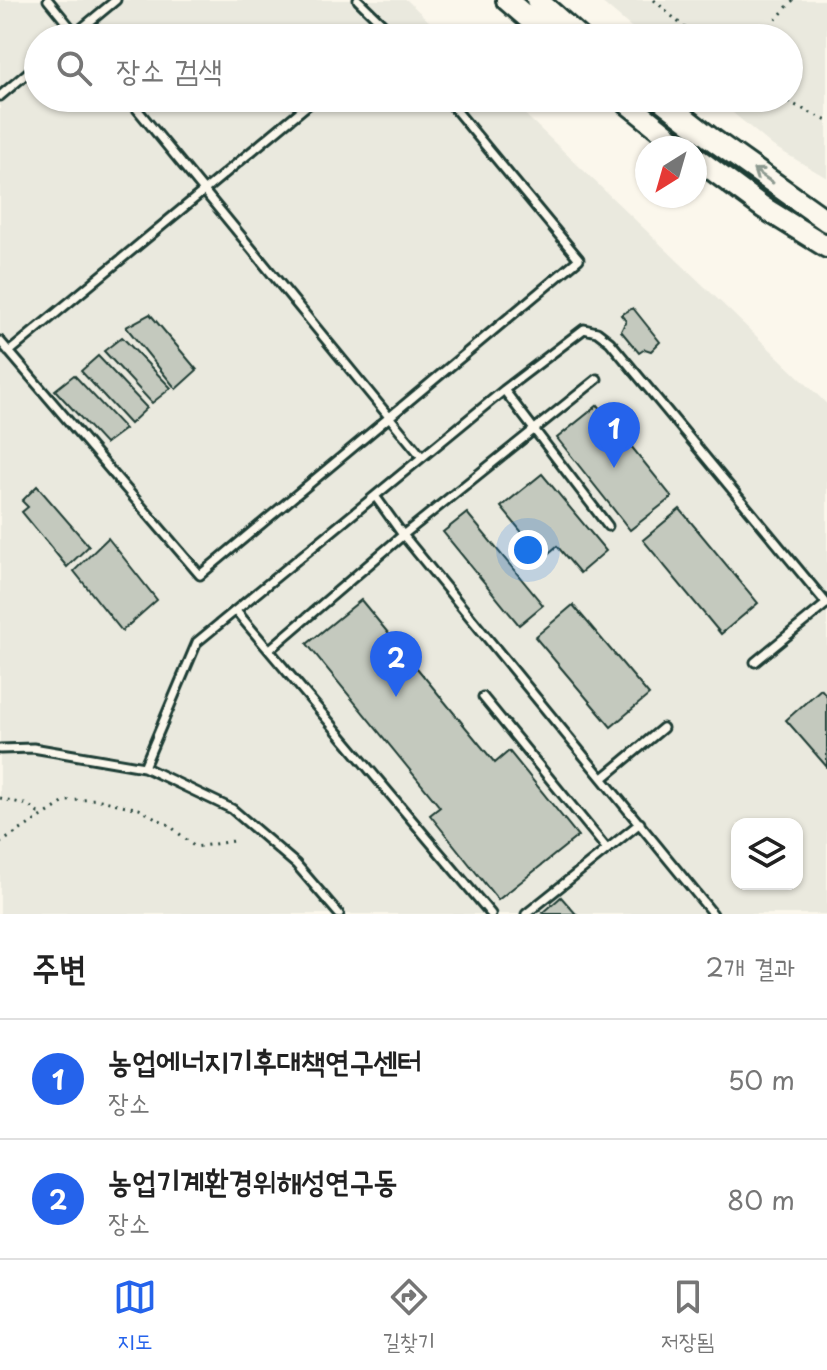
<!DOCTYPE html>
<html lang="ko">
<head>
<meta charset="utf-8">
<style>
	body { margin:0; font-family:"Playpen Sans","Poor Story",sans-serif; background:#f2f2f2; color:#222 }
	.controls { position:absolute; right:24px; bottom:24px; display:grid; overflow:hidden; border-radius:16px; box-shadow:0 2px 6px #0004 }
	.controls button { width:72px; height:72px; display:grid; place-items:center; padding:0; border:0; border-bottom:2px solid #e0e0e0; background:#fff; color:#222; font:40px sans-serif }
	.compass { position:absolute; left:635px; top:136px; width:72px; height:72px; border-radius:50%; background:#fff; box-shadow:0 2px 6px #0004; rotate:217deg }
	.you { position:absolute; left:528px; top:550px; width:28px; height:28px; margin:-20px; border:6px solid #fff; border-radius:50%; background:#1a73e8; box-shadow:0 0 0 12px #1a73e833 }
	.badge { display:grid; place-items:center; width:52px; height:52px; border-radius:50%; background:#2563eb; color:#fff; font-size:26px; font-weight:700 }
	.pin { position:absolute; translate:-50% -66px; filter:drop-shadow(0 2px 4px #0008) }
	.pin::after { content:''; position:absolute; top:42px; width:28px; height:24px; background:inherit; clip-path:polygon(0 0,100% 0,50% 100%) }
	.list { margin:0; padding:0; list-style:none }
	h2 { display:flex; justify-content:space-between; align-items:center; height:104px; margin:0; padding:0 32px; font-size:34px }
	h2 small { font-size:26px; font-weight:400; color:#767676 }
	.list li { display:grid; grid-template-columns:52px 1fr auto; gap:24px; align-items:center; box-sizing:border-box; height:120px; padding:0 32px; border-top:2px solid #e0e0e0 }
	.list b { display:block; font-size:30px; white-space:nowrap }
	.list p { margin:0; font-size:26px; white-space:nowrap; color:#767676 }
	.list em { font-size:26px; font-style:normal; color:#767676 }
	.icon { flex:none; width:44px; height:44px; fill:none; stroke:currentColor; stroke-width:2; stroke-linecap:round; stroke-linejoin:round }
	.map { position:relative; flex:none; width:827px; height:914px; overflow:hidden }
	.search { position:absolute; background:#fff; box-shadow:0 2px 6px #0004; left:24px; right:24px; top:24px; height:88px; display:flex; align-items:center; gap:20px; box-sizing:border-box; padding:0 28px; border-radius:44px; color:#767676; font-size:30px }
	.sheet { height:344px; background:#fff }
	nav { display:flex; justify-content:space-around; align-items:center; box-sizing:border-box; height:112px; border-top:2px solid #e0e0e0; background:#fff; font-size:22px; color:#767676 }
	nav a { display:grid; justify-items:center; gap:4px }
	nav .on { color:#2563eb }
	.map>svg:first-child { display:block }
	.built { fill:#eae9de; fill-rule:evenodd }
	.building { fill:#c4c9be; stroke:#1f3d34; stroke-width:2 }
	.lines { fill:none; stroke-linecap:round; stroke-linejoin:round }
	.lane-casing { stroke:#1f3d34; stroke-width:13 }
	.secondary-casing { stroke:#1f3d34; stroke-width:26 }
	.path { stroke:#1f3d34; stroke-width:3; stroke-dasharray:2 6; stroke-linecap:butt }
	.lane { stroke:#fbf7ec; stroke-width:7 }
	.secondary { stroke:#fbf7ec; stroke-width:20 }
	.oneway { stroke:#8d9a90 }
</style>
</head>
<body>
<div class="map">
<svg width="827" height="914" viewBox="0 0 827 914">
	<rect width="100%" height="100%" fill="#fbf7ec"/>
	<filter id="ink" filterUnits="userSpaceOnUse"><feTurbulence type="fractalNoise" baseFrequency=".0125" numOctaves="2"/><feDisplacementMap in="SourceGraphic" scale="16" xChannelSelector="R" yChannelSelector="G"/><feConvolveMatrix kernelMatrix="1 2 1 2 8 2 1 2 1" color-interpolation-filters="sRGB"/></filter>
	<g filter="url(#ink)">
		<path class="built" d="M0,0H407L446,38H38V98H508L827,404V914H0ZM737,824H797V884H737Z
			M599,0H827V178L773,146L715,98H789V38H644Z"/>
		<path class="building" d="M633,308L660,342L651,351L645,349L639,353L621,331L626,321L621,315Z
			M150,314L197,370L176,389L126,327Z
			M122,337L171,388L152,403L104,351Z
			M98,356L147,408L130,424L81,371Z
			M74,375L125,429L105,444L55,390Z
			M598,405L672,497L630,530L557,438Z
			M542,474L606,551L580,573L557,546L543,558L501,507Z
			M37,486L89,546L67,567L22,512L28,507L22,501Z
			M680,509L758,603L721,634L643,540Z
			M467,513L543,605L519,625L443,532Z
			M108,538L157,600L122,631L74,571Z
			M361,600L495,763L509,751L578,836L498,900L430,815L440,807L307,644Z
			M573,605L649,695L611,727L535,637Z
			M821,689L827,696V767L786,720Z
			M561,897L576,914H545L543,913Z"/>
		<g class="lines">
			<g class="lane-casing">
				<path id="lane" d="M48,0L79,38
					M358,0L397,38
					M70,38L116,0
					M0,96L38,64
					M128,98L422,457
					M0,341L200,575L579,259L446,98
					M9,352L316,98
					M504,390L608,526
					M375,496L403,535L713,914
					M236,611L491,914
					M269,650L403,535L597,379
					M755,662L826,604
					M483,697L607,849
					M0,749L33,748L144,767L232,809L296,864L339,914
					M144,767L197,642L504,390L584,329L597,332L610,342L827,604
					M603,778L663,728
					M526,914L640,823"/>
			</g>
			<g class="secondary-casing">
				<path id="secondary" d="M507,0L551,38
					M537,0L580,38
					M621,98L683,148
					M659,98L709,137L827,221
					M695,157L764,208L827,247"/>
			</g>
			<path class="path" d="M654,0L696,38
				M760,38L793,0
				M781,98L827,121
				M0,798L28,805L38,813H44
				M0,843L66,801L96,799L139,809L169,825L195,847L234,841"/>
			<use href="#lane" class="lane"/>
			<use href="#secondary" class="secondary"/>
		</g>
		<defs><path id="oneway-shaft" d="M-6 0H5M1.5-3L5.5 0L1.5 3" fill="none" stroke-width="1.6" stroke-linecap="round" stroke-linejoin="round" transform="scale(2)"/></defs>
		<use class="oneway" href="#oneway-shaft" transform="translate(763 176) rotate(-145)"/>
	</g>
</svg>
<div class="controls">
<button><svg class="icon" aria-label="layers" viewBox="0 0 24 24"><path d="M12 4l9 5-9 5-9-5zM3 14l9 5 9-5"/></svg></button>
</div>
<svg class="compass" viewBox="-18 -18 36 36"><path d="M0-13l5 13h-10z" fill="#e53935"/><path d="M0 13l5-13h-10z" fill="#767676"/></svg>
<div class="you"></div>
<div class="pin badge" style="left:614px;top:468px">1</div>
<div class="pin badge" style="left:396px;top:697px">2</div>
<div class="search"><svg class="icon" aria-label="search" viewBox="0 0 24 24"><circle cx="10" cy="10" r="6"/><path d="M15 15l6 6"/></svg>장소 검색</div>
</div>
<section class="sheet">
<h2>주변<small>2개 결과</small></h2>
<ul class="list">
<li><span class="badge">1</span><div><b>농업에너지기후대책연구센터</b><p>장소</p></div><em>50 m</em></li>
<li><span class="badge">2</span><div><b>농업기계환경위해성연구동</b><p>장소</p></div><em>80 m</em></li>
</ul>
</section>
<nav>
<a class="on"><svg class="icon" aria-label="map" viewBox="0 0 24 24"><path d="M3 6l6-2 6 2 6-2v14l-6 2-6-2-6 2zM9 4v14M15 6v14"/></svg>지도</a>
<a><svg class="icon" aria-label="directions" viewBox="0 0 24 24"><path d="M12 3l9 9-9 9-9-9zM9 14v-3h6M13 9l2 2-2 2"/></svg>길찾기</a>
<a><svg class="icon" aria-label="saved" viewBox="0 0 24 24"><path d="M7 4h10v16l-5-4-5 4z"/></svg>저장됨</a>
</nav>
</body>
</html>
